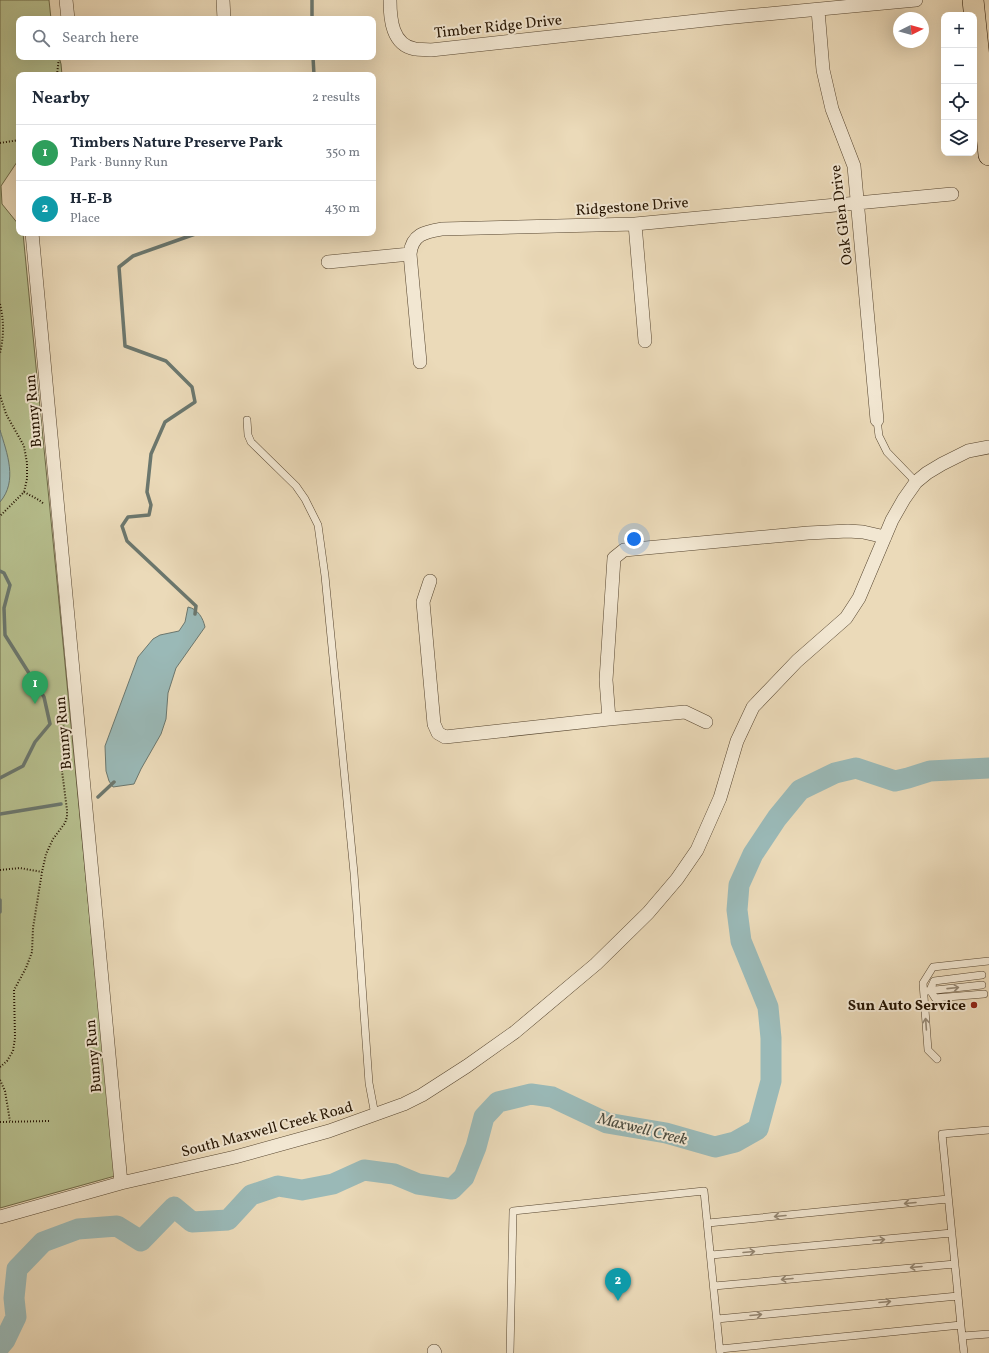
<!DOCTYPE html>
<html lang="en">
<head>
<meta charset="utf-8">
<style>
	body { margin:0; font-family:Vollkorn,serif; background:#f6f6f7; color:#1f2937 }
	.controls { position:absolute; right:12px; top:12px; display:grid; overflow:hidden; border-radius:8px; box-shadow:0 4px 16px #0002 }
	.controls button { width:36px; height:36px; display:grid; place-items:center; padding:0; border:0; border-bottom:1px solid #e0e1e3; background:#fff; color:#1f2937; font:20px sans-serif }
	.compass { position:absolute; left:893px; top:12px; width:36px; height:36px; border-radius:50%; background:#fff; box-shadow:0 4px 16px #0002; rotate:84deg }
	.you { position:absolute; left:634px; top:539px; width:14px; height:14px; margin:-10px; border:3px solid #fff; border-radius:50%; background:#1a73e8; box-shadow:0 0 0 6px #1a73e833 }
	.badge { display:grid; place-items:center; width:26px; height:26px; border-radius:50%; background:#2563eb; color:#fff; font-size:13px; font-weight:700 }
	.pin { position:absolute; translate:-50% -33px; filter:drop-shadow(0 1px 2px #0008) }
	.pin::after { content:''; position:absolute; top:21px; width:14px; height:12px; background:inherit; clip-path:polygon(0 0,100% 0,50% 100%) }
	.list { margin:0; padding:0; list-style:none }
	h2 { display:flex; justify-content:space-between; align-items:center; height:52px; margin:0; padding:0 16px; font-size:17px }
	h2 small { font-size:13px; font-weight:400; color:#747a83 }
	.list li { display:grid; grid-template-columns:26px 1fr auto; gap:12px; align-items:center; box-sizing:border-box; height:56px; padding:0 16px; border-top:1px solid #e0e1e3 }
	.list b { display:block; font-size:15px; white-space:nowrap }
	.list p { margin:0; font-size:13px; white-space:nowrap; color:#747a83 }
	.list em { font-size:13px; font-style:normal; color:#747a83 }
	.icon { flex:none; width:22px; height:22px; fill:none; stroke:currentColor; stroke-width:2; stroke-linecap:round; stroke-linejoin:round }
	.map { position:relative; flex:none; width:989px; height:1353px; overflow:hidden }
	.search { position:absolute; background:#fff; box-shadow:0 4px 16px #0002; left:16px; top:16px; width:360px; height:44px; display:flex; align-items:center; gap:10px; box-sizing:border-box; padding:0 14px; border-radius:8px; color:#747a83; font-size:15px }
	.panel { position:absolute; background:#fff; box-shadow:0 4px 16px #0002; left:16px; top:72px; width:360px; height:164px; border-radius:8px }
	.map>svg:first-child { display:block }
	.green { fill:#b7c08f; stroke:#6e6a48 }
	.water { fill:#9ab9b7; stroke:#6b776e }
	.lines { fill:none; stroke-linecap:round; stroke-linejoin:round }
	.stream { stroke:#6b776e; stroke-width:3.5 }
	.river { stroke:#9ab9b7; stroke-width:21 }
	.service-casing { stroke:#56452f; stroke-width:8 }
	.minor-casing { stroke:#56452f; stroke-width:14 }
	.primary-casing { stroke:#241301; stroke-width:22 }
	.path { stroke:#241301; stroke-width:2; stroke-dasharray:1 2; stroke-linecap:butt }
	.service { stroke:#f2e7d2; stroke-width:7 }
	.minor { stroke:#f2e7d2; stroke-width:13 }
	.primary { stroke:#ebdab9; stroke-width:21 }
	.oneway { stroke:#958874 }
	.poi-dot { fill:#8f2418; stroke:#f2e7d2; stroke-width:1.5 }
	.labels { text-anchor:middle; stroke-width:4; stroke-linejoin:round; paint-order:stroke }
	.street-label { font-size:15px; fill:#241301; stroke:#f2e7d2 }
	.poi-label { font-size:15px; font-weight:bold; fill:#241301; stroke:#f2e7d2; text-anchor:end }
	.water-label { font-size:16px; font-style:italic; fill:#4d4d41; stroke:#f2e7d2 }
</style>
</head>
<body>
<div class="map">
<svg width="989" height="1353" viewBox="0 0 989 1353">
	<rect width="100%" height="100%" fill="#ebdab9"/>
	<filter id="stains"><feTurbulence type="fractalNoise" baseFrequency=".005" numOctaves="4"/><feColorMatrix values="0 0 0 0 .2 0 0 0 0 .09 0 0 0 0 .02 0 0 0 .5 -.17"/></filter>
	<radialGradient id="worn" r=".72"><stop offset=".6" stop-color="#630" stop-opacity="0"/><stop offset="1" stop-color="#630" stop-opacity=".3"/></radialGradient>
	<path class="green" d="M0,0H49L51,19H19V57H59L61,64L62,75H19V159L1,186L2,204L19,225V233H23L115,1176L0,1208Z"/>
	<path class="water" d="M0,430C7,453 18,481 0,502Z
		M188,607C198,609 203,618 205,627L176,668L168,693L166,719L161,734L141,769L134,784L113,787L109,781L106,771L105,746L138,657L153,639L160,635L179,631L185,622Z"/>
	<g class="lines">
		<path class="stream" d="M312,0V19
			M313,57L314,75
			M0,571L4,573L10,585L4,608L5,635L44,697L50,724L35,742L23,766L0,778
			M195,614L196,606L127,541L122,526L128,517L149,515L151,505L147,492L151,454L165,422L195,402L192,387L166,361L125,346L119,267L133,256L198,233
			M98,797L114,782
			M0,814L61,804
			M0,900V912"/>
		<path class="river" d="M0,1346L5,1340L16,1317L14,1298L17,1269L43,1242L78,1229L117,1226L141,1241L174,1207L192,1222L228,1220L251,1195L278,1186L302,1190L333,1184L364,1170L394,1174L418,1184L452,1189L464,1177L476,1147L484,1117L498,1102L531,1094L552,1097L607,1123L666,1133L715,1147L735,1142L758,1129L771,1081V1038L768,1007L741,941L737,910L739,885L753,854L777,818L800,790L835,773L856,768L895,781L908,778L930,771L989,768"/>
		<g class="service-casing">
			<path id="service" d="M247,420L248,435L251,442L296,486L305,499L318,525L325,576L341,739L354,873L369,1083L375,1115
				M877,420L879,436L887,452L916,482
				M982,975L934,981L930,990L935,998L984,994
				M926,991L982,985
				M937,1059L928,1050L923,983L933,967L989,961
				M708,1223L948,1199
				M711,1255L952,1233
				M714,1286L955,1264
				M717,1319L958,1296
				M962,1336L942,1134L989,1130
				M720,1349L961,1325
				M510,1353L513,1211L704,1191L720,1353
				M964,1353L962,1336L989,1334"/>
		</g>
		<g class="minor-casing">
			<path id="minor" d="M66,0L68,19
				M223,0L224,19
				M390,0C390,19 392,45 415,49C420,50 425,49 431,50L724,18L916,0
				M818,10L823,70L832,109L854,166L877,420
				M635,224L645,341
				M32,233L121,1183
				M328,262L410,254
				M420,362L410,254C412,234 425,232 442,229L635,224L952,194
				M430,581L423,602L434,724L438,733L445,737L609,719
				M706,722L685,712L609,719L606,680L614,558L624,550L808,533L848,531L863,532L885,537
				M0,1217L121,1183L235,1157L329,1131L404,1104L422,1095L467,1066L515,1032L596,964L648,913L677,879L697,850L720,798L737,741L753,707L797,661L846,618L859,598L892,520L904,499L916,482L927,473L942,464L968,451L989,447
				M434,1351L435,1353"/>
		</g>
		<g class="primary-casing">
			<path id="primary" d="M973,0L989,155"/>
		</g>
		<path class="path" d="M57,75L59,57
			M0,143L19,140
			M0,304C4,321 4,336 0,353
			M0,395L6,414L24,446L27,463V479L24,492L0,516
			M24,492L39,500L44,504
			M0,870L20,868L42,872
			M0,1067L7,1061L13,1051L15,1038L14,990L26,968L32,952L33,928L42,872L46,854L53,839L65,823L67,817V810L62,771L64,713
			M0,1080L5,1091L10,1121
			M0,1122L49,1121"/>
		<use href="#service" class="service"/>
		<use href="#minor" class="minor"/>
		<use href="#primary" class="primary"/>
	</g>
	<defs><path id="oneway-shaft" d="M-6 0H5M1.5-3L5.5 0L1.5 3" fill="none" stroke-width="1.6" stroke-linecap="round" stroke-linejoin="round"/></defs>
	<g class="oneway">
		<use href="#oneway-shaft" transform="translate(953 988) rotate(-6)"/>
		<use href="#oneway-shaft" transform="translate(926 1024) rotate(-94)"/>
		<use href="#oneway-shaft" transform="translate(910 1203) rotate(175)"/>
		<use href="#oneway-shaft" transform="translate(780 1216) rotate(175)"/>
		<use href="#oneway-shaft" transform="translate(879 1240) rotate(-5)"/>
		<use href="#oneway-shaft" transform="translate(749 1252) rotate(-5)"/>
		<use href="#oneway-shaft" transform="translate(916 1267) rotate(175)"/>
		<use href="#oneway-shaft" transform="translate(787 1279) rotate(175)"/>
		<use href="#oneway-shaft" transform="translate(885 1302) rotate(-5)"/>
		<use href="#oneway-shaft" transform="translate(756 1315) rotate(-5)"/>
	</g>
	<circle class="poi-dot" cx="974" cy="1005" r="4"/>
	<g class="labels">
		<g class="street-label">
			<text transform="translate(498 26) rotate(-6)" y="5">Timber Ridge Drive</text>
			<text transform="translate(632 206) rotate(-4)" y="5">Ridgestone Drive</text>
			<text transform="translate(841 215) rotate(-97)" y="5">Oak Glen Drive</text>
			<text transform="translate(33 411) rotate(-95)" y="5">Bunny Run</text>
			<text transform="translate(63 733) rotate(-95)" y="5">Bunny Run</text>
			<text transform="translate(93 1056) rotate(-95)" y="5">Bunny Run</text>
			<text transform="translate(267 1129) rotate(-15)" y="5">South Maxwell Creek Road</text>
		</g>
		<g class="poi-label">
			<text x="966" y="1010">Sun Auto Service</text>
		</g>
		<g class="water-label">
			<text transform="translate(643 1128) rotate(14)" y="6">Maxwell Creek</text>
		</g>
	</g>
	<rect width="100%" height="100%" filter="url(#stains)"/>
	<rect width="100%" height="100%" fill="url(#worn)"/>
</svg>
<div class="controls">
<button>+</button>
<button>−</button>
<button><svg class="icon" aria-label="locate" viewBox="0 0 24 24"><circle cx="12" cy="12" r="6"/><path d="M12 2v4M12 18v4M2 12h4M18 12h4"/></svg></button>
<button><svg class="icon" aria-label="layers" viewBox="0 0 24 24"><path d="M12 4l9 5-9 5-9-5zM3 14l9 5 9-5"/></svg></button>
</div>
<svg class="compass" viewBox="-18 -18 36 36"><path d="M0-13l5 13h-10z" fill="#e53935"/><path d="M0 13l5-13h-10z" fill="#747a83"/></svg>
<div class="you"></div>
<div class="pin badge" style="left:35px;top:704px;background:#2e9e5b">1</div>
<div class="pin badge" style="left:618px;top:1301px;background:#0f9aa8">2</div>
<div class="search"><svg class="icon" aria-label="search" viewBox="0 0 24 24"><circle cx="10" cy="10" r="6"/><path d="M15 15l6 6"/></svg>Search here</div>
<section class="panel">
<h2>Nearby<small>2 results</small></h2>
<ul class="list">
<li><span class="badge" style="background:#2e9e5b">1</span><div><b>Timbers Nature Preserve Park</b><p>Park · Bunny Run</p></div><em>350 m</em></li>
<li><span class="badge" style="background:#0f9aa8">2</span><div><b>H-E-B</b><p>Place</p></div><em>430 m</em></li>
</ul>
</section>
</div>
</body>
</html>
